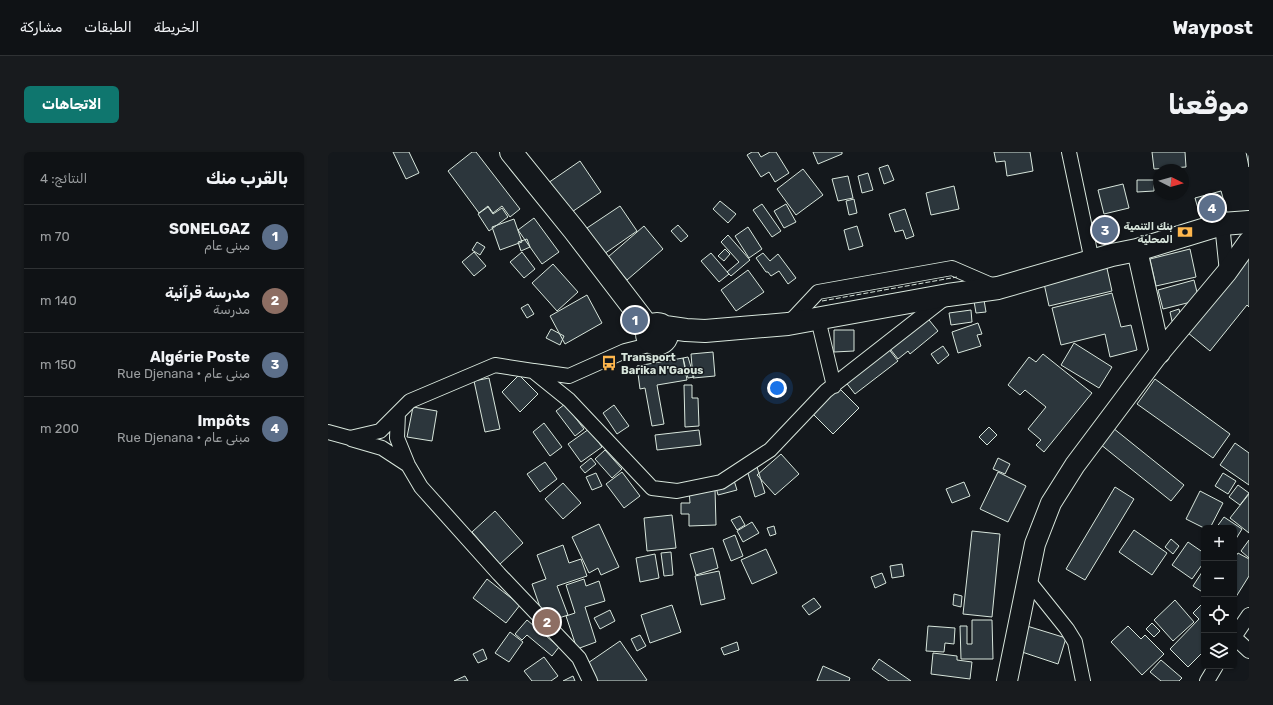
<!DOCTYPE html>
<html lang="ar">
<head>
<meta charset="utf-8">
<style>
	body { margin:0; font-family:Rubik,"Noto Naskh Arabic",sans-serif; background:#181b1e; color:#f1f3f6; direction:rtl }
	.controls { position:absolute; right:12px; bottom:12px; display:grid; overflow:hidden; border-radius:6px; box-shadow:0 1px 3px #0004 }
	.controls button { width:36px; height:36px; display:grid; place-items:center; padding:0; border:0; border-bottom:1px solid #2f3234; background:#0f1215; color:#f1f3f6; font:20px sans-serif }
	.compass { position:absolute; left:825px; top:12px; width:36px; height:36px; border-radius:50%; background:#0f1215; box-shadow:0 1px 3px #0004; rotate:96deg }
	.you { position:absolute; left:449px; top:236px; width:14px; height:14px; margin:-10px; border:3px solid #fff; border-radius:50%; background:#1a73e8; box-shadow:0 0 0 6px #1a73e833 }
	.badge { display:grid; place-items:center; width:26px; height:26px; border-radius:50%; background:#0f766e; color:#fff; font-size:13px; font-weight:700 }
	.pin { position:absolute; translate:-50% -50%; border:2px solid #fff; box-shadow:0 1px 4px #0006 }
	.list { margin:0; padding:0; list-style:none }
	h2 { display:flex; justify-content:space-between; align-items:center; height:52px; margin:0; padding:0 16px; font-size:17px }
	h2 small { font-size:13px; font-weight:400; color:#9b9ea0 }
	.list li { display:grid; grid-template-columns:26px 1fr auto; gap:12px; align-items:center; box-sizing:border-box; height:64px; padding:0 16px; border-top:1px solid #2f3234 }
	.list b { display:block; font-size:15px; white-space:nowrap }
	.list p { margin:0; font-size:13px; white-space:nowrap; color:#9b9ea0 }
	.list em { font-size:13px; font-style:normal; color:#9b9ea0 }
	.icon { flex:none; width:22px; height:22px; fill:none; stroke:currentColor; stroke-width:2; stroke-linecap:round; stroke-linejoin:round }
	.map { position:relative; flex:none; width:921px; height:529px; overflow:hidden; direction:ltr; border-radius:6px }
	header { display:flex; align-items:center; gap:24px; box-sizing:border-box; height:56px; padding:0 20px; background:#0f1215; border-bottom:1px solid #2f3234 }
	header strong { font-size:19px }
	nav { display:flex; gap:22px; margin-inline-start:auto; font-size:14px }
	.intro { display:flex; align-items:center; justify-content:space-between; box-sizing:border-box; height:96px; padding:0 24px }
	h1 { margin:0; font-size:28px }
	.button { padding:10px 18px; border-radius:6px; background:#0f766e; color:#fff; font-size:14px; font-weight:700 }
	main { display:flex; gap:24px; padding:0 24px }
	aside { flex:1; background:#0f1215; border-radius:6px; box-shadow:0 1px 3px #0004 }
	.map>svg:first-child { display:block }
	.building { fill:#2c363c; stroke:#d8e6dc }
	.lines { fill:none; stroke-linecap:round; stroke-linejoin:round }
	.street-casing { stroke:#d8e6dc; stroke-width:16 }
	.secondary-casing { stroke:#d8e6dc; stroke-width:22 }
	.primary-casing { stroke:#d8e6dc; stroke-width:24 }
	.street { stroke:#14181c; stroke-width:14 }
	.secondary { stroke:#14181c; stroke-width:20 }
	.primary { stroke:#14181c; stroke-width:22 }
	.fence { stroke:#d8e6dc; stroke-width:1; stroke-dasharray:5 2; stroke-linecap:butt }
	.labels { text-anchor:middle; stroke-width:3; stroke-linejoin:round; paint-order:stroke }
	.poi-label { font-size:11px; font-weight:bold; fill:#d8e6dc; stroke:#14181c; text-anchor:end }
</style>
</head>
<body>
<header>
<strong>Waypost</strong>
<nav><a>الخريطة</a><a>الطبقات</a><a>مشاركة</a></nav>
</header>
<div class="intro"><h1>موقعنا</h1><a class="button">الاتجاهات</a></div>
<main>
<div class="map">
<svg width="921" height="529" viewBox="0 0 921 529">
	<rect width="100%" height="100%" fill="#14181c"/>
	<path class="building" d="M65,0H81L91,21L78,27Z
		M144,0H148L192,57L182,65L174,54L165,61L160,54L151,61L120,19Z
		M424,0H430L433,5L442,0H448L461,21L447,30L441,20L433,25L419,3Z
		M485,0H514V2L490,12Z
		M666,0H702L705,19L679,24L677,9L668,10Z
		M824,0H857L858,15L826,17Z
		M918,0H921V15Z
		M252,9L273,40L241,62L220,31Z
		M560,13L566,28L556,32L551,16Z
		M475,17L495,43L468,63L449,37Z
		M540,21L545,38L534,41L530,24Z
		M520,24L525,46L510,49L504,27Z
		M809,28H826V39L809,40Z
		M795,32L801,56L776,62L770,38Z
		M626,34L631,57L603,63L598,41Z
		M893,39L901,67L875,74L867,46Z
		M526,47L529,61L521,63L518,49Z
		M392,49L408,62L400,71L385,57Z
		M434,52L453,79L444,85L425,58Z
		M458,52L468,70L456,76L446,59Z
		M292,54L309,79L276,102L259,76Z
		M160,55L165,62L174,56L180,65L161,79L150,62Z
		M577,57L586,84L578,87L575,78L567,80L561,62Z
		M206,66L231,100L214,112L190,78Z
		M186,67L194,90L172,98L164,75Z
		M350,73L360,84L353,90L343,79Z
		M316,74L335,97L299,128L280,105Z
		M529,74L535,94L521,98L516,78Z
		M420,75L434,97L421,106L407,84Z
		M400,83L422,108L403,124L399,120L411,110L393,90Z
		M199,87L202,95L193,99L190,90Z
		M149,90L157,95L152,103L144,98Z
		M921,93V155L919,153L882,199L854,176Z
		M397,97L402,102L396,109L390,104Z
		M862,97L868,125L828,134L822,107Z
		M146,100L158,114L146,124L134,110Z
		M194,100L207,117L196,126L182,110Z
		M383,101L401,122L391,130L373,109Z
		M435,101L442,109L450,102L468,126L460,132L451,119L443,124L440,120H438L428,106Z
		M225,112L250,140L229,159L204,131Z
		M778,112L784,139L721,154L715,127Z
		M420,118L436,140L408,159L393,138Z
		M866,128L871,148L835,157L830,138Z
		M784,141L793,175L803,173L809,198L782,205L777,182L733,193L724,156Z
		M655,142L658,160L648,161L645,143Z
		M259,143L274,171L237,192L222,164Z
		M200,152L206,162L199,166L193,156Z
		M851,157L853,166L844,169L842,160Z
		M593,158L610,179L582,202L580,199L570,207L555,188Z
		M643,158L644,170L623,173L621,161Z
		M650,171L654,182L649,183L653,194L630,201L624,180Z
		M223,177L236,184L232,193L218,186Z
		M506,178H526V199L506,200Z
		M556,191L570,209L527,242L513,224Z
		M746,191L784,215L771,236L733,213Z
		M615,194L621,203L610,212L603,202Z
		M385,200L387,224L365,226L363,202Z
		M715,202L764,241L716,300L708,293L713,288L700,277L718,255L697,238L692,243L680,233L701,205L708,210Z
		M360,205L366,225L360,226L355,206Z
		M355,206L359,228L329,233L336,272L324,274L317,236L312,237L309,214Z
		M191,223L210,242L192,260L174,240Z
		M161,226L172,277L157,280L146,229Z
		M827,227L902,282L885,306L809,252Z
		M356,233H364V246H370L371,274L357,275Z
		M511,236L531,256L505,282L485,262Z
		M237,252L256,277L247,284L228,259Z
		M286,253L301,274L289,282L275,261Z
		M85,255L109,259L104,289L79,285Z
		M216,271L234,295L222,304L205,280Z
		M661,275L669,283L659,293L651,285Z
		M785,276L856,333L843,349L772,292Z
		M261,277L274,295L253,310L240,292Z
		M371,278L373,293L329,298L327,283Z
		M907,291L921,301V333L892,313Z
		M277,298L294,317L284,326L267,307Z
		M453,302L471,322L447,343L429,323Z
		M263,306L268,312L257,321L252,315Z
		M670,306L682,312L677,322L665,317Z
		M217,310L229,327L212,340L199,322Z
		M429,315L437,341L427,345L419,318Z
		M294,320L312,344L296,356L278,332Z
		M670,320L698,334L680,370L652,357Z
		M268,321L274,334L264,338L258,325Z
		M895,321L908,329L900,342L887,334Z
		M404,322L409,338L390,343L386,327Z
		M636,330L642,344L624,351L618,337Z
		M235,331L253,351L235,367L217,347Z
		M910,333L921,341L912,353L901,345Z
		M787,335L806,347L757,428L738,417Z
		M387,337L388,373L361,374V362H353V351H362L361,338Z
		M872,339L895,351L882,376H876L858,367Z
		M921,342V381L902,366Z
		M167,359L195,391L172,412L144,380Z
		M344,363L348,396L319,399L316,366Z
		M412,364L417,373L409,378L403,368Z
		M896,365L914,377L906,390V376H888Z
		M424,370L431,381L415,390L409,379Z
		M271,372L291,415L273,423L270,416L261,421L244,385Z
		M446,374L448,382L442,384L439,376Z
		M806,378L839,401L824,423L791,400Z
		M644,379L672,382L664,465L635,462Z
		M407,383L415,404L403,409L395,388Z
		M843,387L851,394L845,402L837,395Z
		M921,388V406L913,399Z
		M860,390L876,401V410L864,427L844,413Z
		M235,393L241,411L253,407L259,424L229,434L240,463L228,467L225,458L214,461L204,432L218,427L209,403Z
		M385,396L390,416L368,423L362,402Z
		M438,397L449,421L424,432L413,408Z
		M343,400L345,423L336,424L333,401Z
		M910,401L921,407V424L906,448V407Z
		M327,402L331,426L312,430L308,406Z
		M574,412L576,424L564,426L562,414Z
		M876,417V441L865,434Z
		M391,419L397,447L373,453L367,424Z
		M554,421L558,431L547,436L543,425Z
		M159,427L192,453L178,471L145,446Z
		M256,427L258,434L271,429L277,449L257,455L268,490L249,497L238,464L247,461L238,433Z
		M626,442L634,444L633,455L625,453Z
		M486,446L493,455L481,463L474,454Z
		M847,448L866,470L845,489L826,468Z
		M874,452L876,454V499L860,515L842,497L871,467L865,461Z
		M344,453L353,480L322,491L313,463Z
		M282,458L287,469L272,477L266,466Z
		M199,468L231,495L224,504L199,483L194,488L187,482Z
		M644,468H664L665,507H633L632,474H639V492H644Z
		M824,471L832,479L826,485L818,477Z
		M600,474L627,476L626,492L617,491L616,500L598,499Z
		M699,474L738,486L730,512L691,499Z
		M800,474L813,487L817,483L836,502L814,523L783,490Z
		M182,480L195,490L181,510L167,501Z
		M312,483L318,494L309,499L303,487Z
		M292,489L319,528L317,529H268L257,513Z
		M409,490L411,498L396,503L393,496Z
		M155,497L159,507L150,511L145,502Z
		M605,501L629,504V508L644,510L642,527L603,522Z
		M216,505L230,524L223,529H204L196,519Z
		M551,507L583,529H561L544,517Z
		M833,508L854,526L851,529H833L822,520Z
		M495,514L522,526L521,529H489Z
		M137,524L140,529H126Z
		M245,524L247,529H235Z"/>
	<g class="lines">
		<g class="street-casing">
			<path id="street" d="M741,0L764,109
				M894,72L899,120
				M490,167L506,234
				M460,172L490,140L624,116L668,135
				M206,219L241,224L297,199L325,192
				M70,261L69,286L80,313L93,335L171,422L251,506L262,529
				M0,280L22,286L52,279L82,249L167,213L205,219L241,248L324,336L349,339L393,330L442,298L498,239L617,146
				M23,287L54,296L80,313
				M699,427L739,477L747,490L755,529
				M906,485L921,463
				M906,485L921,499
				M879,529L888,514"/>
		</g>
		<g class="secondary-casing">
			<path id="secondary" d="M809,98L832,201
				M679,529L707,392L723,351L747,313L828,205L899,120L921,89"/>
		</g>
		<g class="primary-casing">
			<path id="primary" d="M183,0L246,78L321,176
				M319 182a10 10 0 1 1 20 0a10 10 0 1 1-20 0Z
				M337,175L358,178L377,179L460,172L620,143L670,136L784,103L809,98L894,72L921,70"/>
		</g>
		<use href="#street" class="street"/>
		<use href="#secondary" class="secondary"/>
		<use href="#primary" class="primary"/>
		<path class="fence" d="M494,149L629,125"/>
	</g>
	<defs>
		<g id="bank-bare" transform="scale(1.2)"><path d="M-6-4H6V4H-6ZM0-2.3a2.3 2.3 0 1 0 0 4.6a2.3 2.3 0 1 0 0-4.6Z" fill="#ffb74d" stroke="#14181c" stroke-width="2.5" paint-order="stroke"/></g>
		<g id="bus-bare" transform="scale(1.2)"><path d="M-5-6H5V4H4V6H2V4H-2V6H-4V4H-5ZM-3.5-4V0h7V-4ZM-3.5 1.2v1.5H-2V1.2ZM2 1.2v1.5H3.5V1.2Z" fill="#ffb74d" stroke="#14181c" stroke-width="2.5" paint-order="stroke"/></g>
	</defs>
	<g fill-rule="evenodd">
		<use href="#bank-bare" x="857" y="80"/>
		<use href="#bus-bare" x="281" y="211"/>
	</g>
	<g class="labels">
		<g class="poi-label">
			<text x="845" y="78">بنك التنمية<tspan x="845" dy="13">المحلية</tspan></text>
			<text x="293" y="209" text-anchor="start">Transport<tspan x="293" dy="13">Barika N'Gaous</tspan></text>
		</g>
	</g>
</svg>
<div class="controls">
<button>+</button>
<button>−</button>
<button><svg class="icon" aria-label="locate" viewBox="0 0 24 24"><circle cx="12" cy="12" r="6"/><path d="M12 2v4M12 18v4M2 12h4M18 12h4"/></svg></button>
<button><svg class="icon" aria-label="layers" viewBox="0 0 24 24"><path d="M12 4l9 5-9 5-9-5zM3 14l9 5 9-5"/></svg></button>
</div>
<svg class="compass" viewBox="-18 -18 36 36"><path d="M0-13l5 13h-10z" fill="#e53935"/><path d="M0 13l5-13h-10z" fill="#9b9ea0"/></svg>
<div class="you"></div>
<div class="pin badge" style="left:307px;top:168px;background:#5c6f8a">1</div>
<div class="pin badge" style="left:219px;top:470px;background:#8d6e63">2</div>
<div class="pin badge" style="left:777px;top:78px;background:#5c6f8a">3</div>
<div class="pin badge" style="left:884px;top:56px;background:#5c6f8a">4</div>
</div>
<aside>
<h2>بالقرب منك<small>النتائج: 4</small></h2>
<ul class="list">
<li><span class="badge" style="background:#5c6f8a">1</span><div><b>SONELGAZ</b><p>مبنى عام</p></div><em>70 m</em></li>
<li><span class="badge" style="background:#8d6e63">2</span><div><b>مدرسة قرآنية</b><p>مدرسة</p></div><em>140 m</em></li>
<li><span class="badge" style="background:#5c6f8a">3</span><div><b>Algérie Poste</b><p>مبنى عام · Rue Djenana</p></div><em>150 m</em></li>
<li><span class="badge" style="background:#5c6f8a">4</span><div><b>Impôts</b><p>مبنى عام · Rue Djenana</p></div><em>200 m</em></li>
</ul>
</aside>
</main>
</body>
</html>
